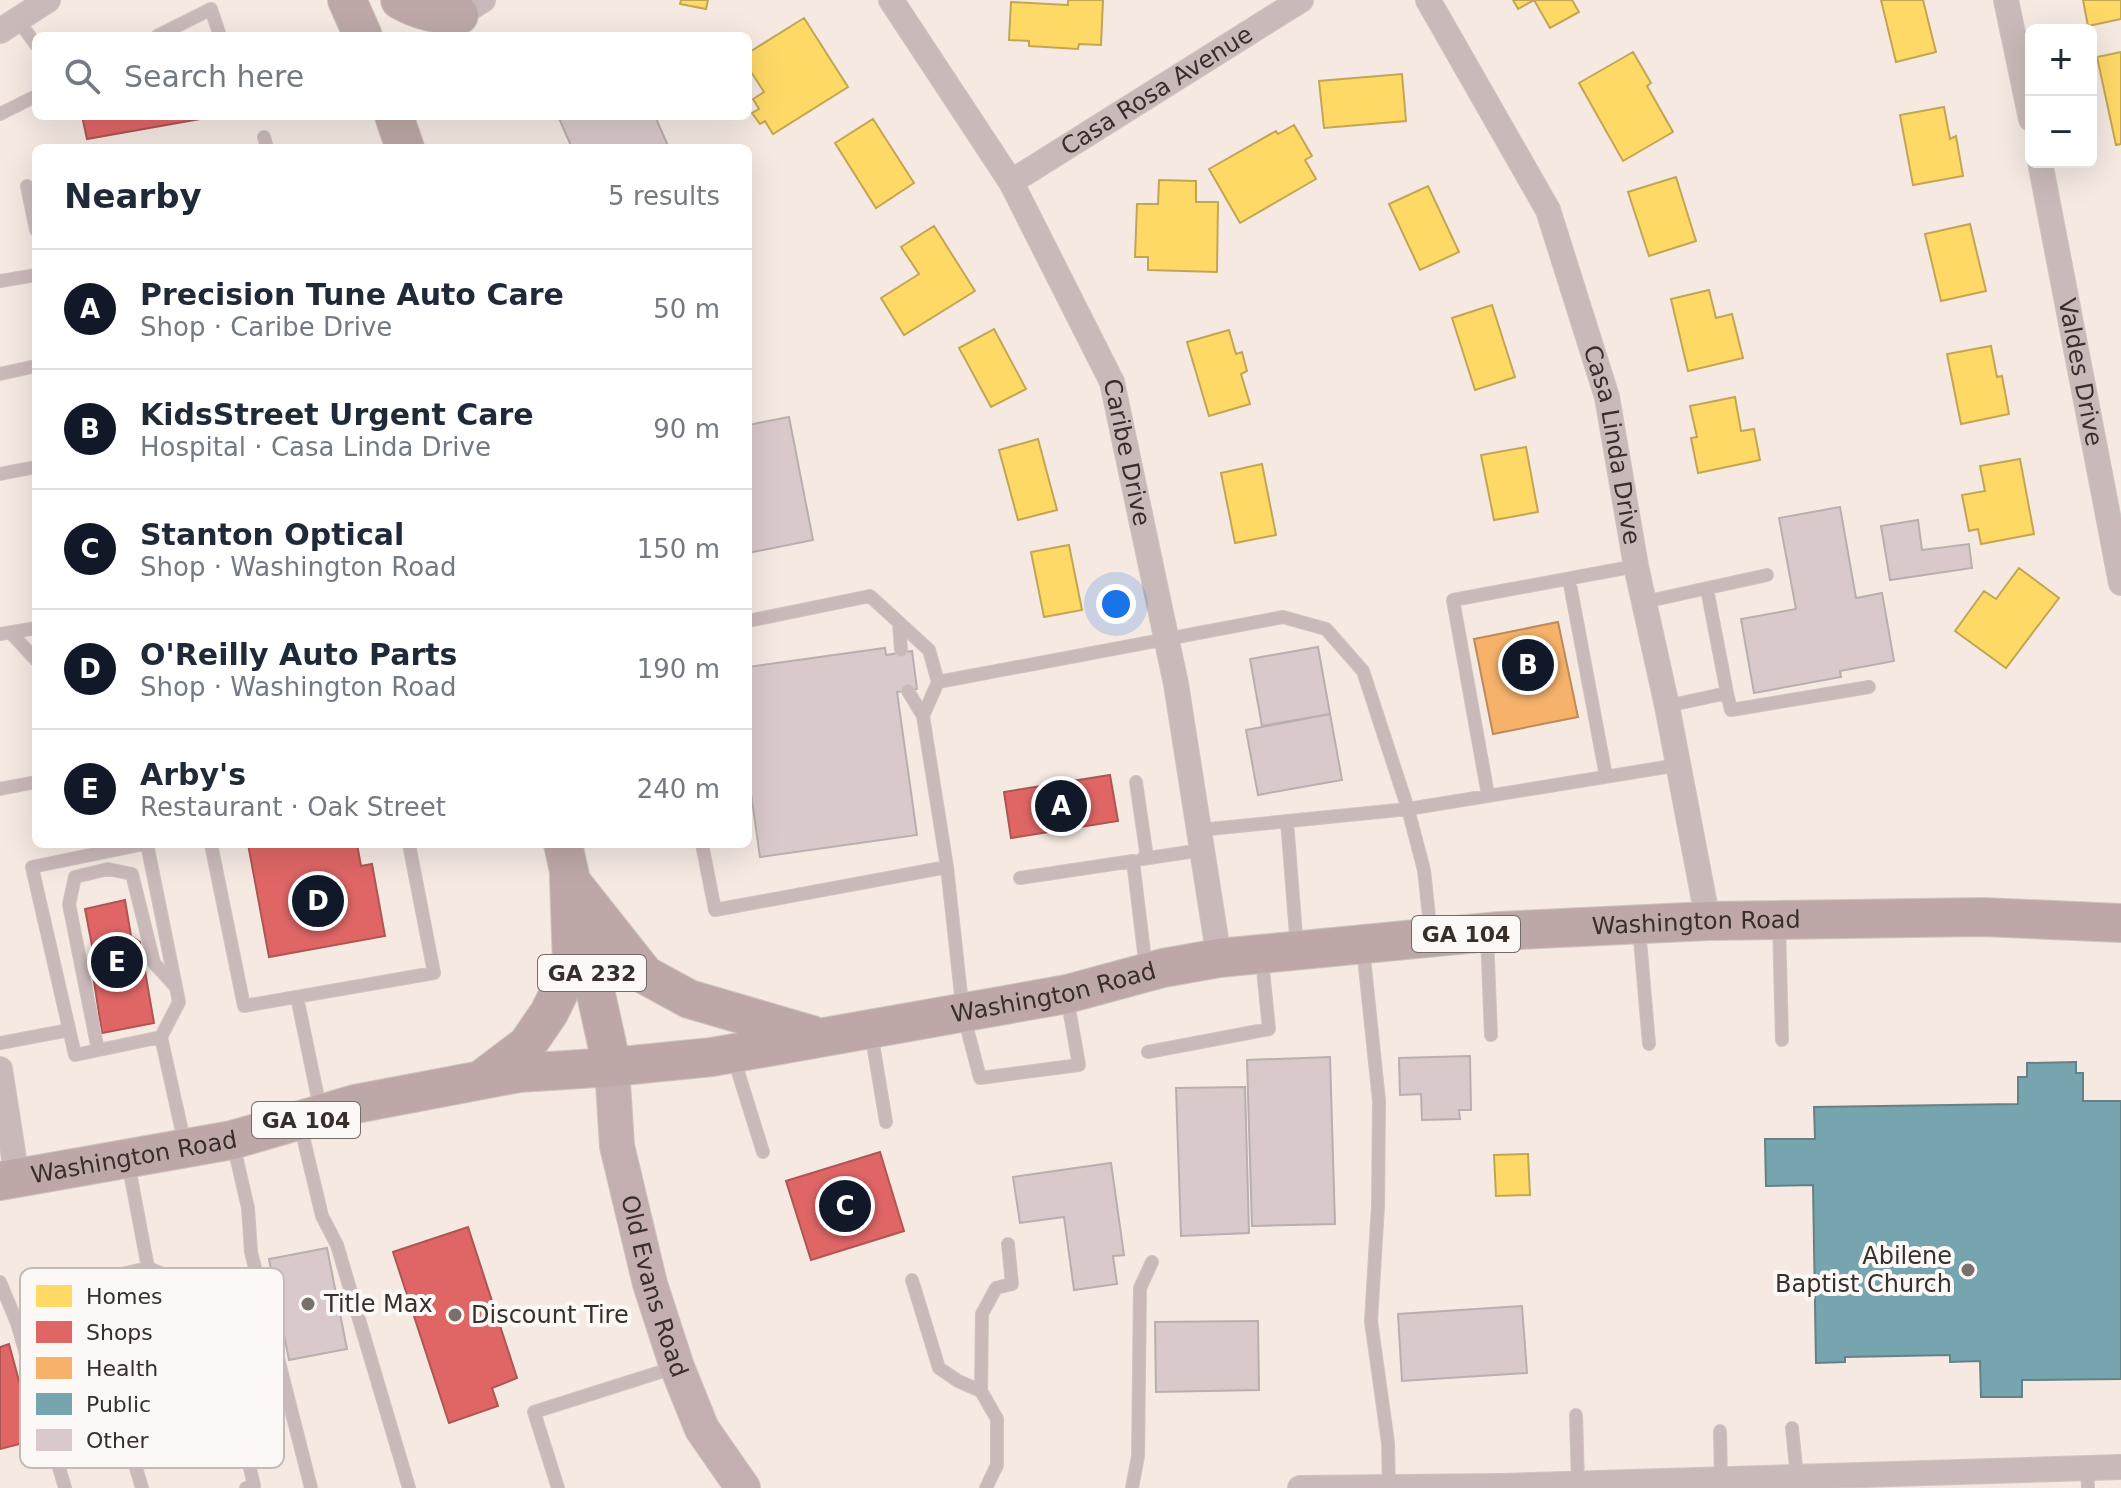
<!DOCTYPE html>
<html lang="en">
<head>
<meta charset="utf-8">
<style>
	body { margin:0; font-family:"DejaVu Sans",sans-serif; background:#f2f2f3; color:#1f2937 }
	.controls { position:absolute; right:24px; top:24px; display:grid; overflow:hidden; border-radius:12px; box-shadow:0 8px 32px #0002 }
	.controls button { width:72px; height:72px; display:grid; place-items:center; padding:0; border:0; border-bottom:2px solid #e0e1e3; background:#fff; color:#1f2937; font:40px sans-serif }
	.you { position:absolute; left:1116px; top:604px; width:28px; height:28px; margin:-20px; border:6px solid #fff; border-radius:50%; background:#1a73e8; box-shadow:0 0 0 12px #1a73e833 }
	.badge { display:grid; place-items:center; width:52px; height:52px; border-radius:50%; background:#111827; color:#fff; font-size:26px; font-weight:700 }
	.pin { position:absolute; translate:-50% -50%; border:4px solid #fff; box-shadow:0 2px 8px #0006 }
	.list { margin:0; padding:0; list-style:none }
	h2 { display:flex; justify-content:space-between; align-items:center; height:104px; margin:0; padding:0 32px; font-size:34px }
	h2 small { font-size:26px; font-weight:400; color:#747a83 }
	.list li { display:grid; grid-template-columns:52px 1fr auto; gap:24px; align-items:center; box-sizing:border-box; height:120px; padding:0 32px; border-top:2px solid #e0e1e3 }
	.list b { display:block; font-size:30px; white-space:nowrap }
	.list p { margin:0; font-size:26px; white-space:nowrap; color:#747a83 }
	.list em { font-size:26px; font-style:normal; color:#747a83 }
	.icon { flex:none; width:44px; height:44px; fill:none; stroke:currentColor; stroke-width:2; stroke-linecap:round; stroke-linejoin:round }
	.map { position:relative; flex:none; width:2121px; height:1488px; overflow:hidden }
	.search { position:absolute; background:#fff; box-shadow:0 8px 32px #0002; left:32px; top:32px; width:720px; height:88px; display:flex; align-items:center; gap:20px; box-sizing:border-box; padding:0 28px; border-radius:12px; color:#747a83; font-size:30px }
	.panel { position:absolute; background:#fff; box-shadow:0 8px 32px #0002; left:32px; top:144px; width:720px; height:704px; border-radius:12px }
	.map>svg:first-child { display:block }
	.homes { fill:#ffd966; stroke:#c3a654; stroke-width:2 }
	.shops { fill:#e06666; stroke:#ae5654; stroke-width:2 }
	.health { fill:#f6b26b; stroke:#bd8b58; stroke-width:2 }
	.public { fill:#76a5af; stroke:#638287; stroke-width:2 }
	.building { fill:#dac9cb; stroke:#b8afae; stroke-width:2 }
	.lines { fill:none; stroke-linecap:round; stroke-linejoin:round }
	.lane-casing { stroke:#cec5bf; stroke-width:14 }
	.street-casing { stroke:#cec5bf; stroke-width:26 }
	.secondary-casing { stroke:#cec5bf; stroke-width:36 }
	.primary-casing { stroke:#cec5bf; stroke-width:40 }
	.lane { stroke:#cab9b9; stroke-width:12 }
	.street { stroke:#cab9b9; stroke-width:24 }
	.secondary { stroke:#c3afaf; stroke-width:34 }
	.primary { stroke:#bda8a7; stroke-width:38 }
	.poi-dot { fill:#7a706b; stroke:#fcf8f5; stroke-width:3 }
	.labels { text-anchor:middle; stroke-width:8; stroke-linejoin:round; paint-order:stroke }
	.shield { fill:#fcf8f5; stroke:#736b68; stroke-width:2 }
	.shield-label { font-size:22px; font-weight:bold; fill:#382f2b }
	.street-label { font-size:24px; fill:#382f2b; stroke:#fcf8f5 }
	.poi-label { font-size:24px; fill:#382f2b; stroke:#fcf8f5; text-anchor:start }
	.key { fill:#fcf8f5; stroke:#c1bcb8; stroke-width:2 }
	.key-label { font-size:22px; fill:#382f2b }
</style>
</head>
<body>
<div class="map">
<svg width="2121" height="1488" viewBox="0 0 2121 1488">
	<rect width="100%" height="100%" fill="#f5e9e2"/>
	<path class="homes" d="M681,0H708L706,9L680,4Z
		M1068,0H1103L1101,45L1079,44L1078,49L1029,46V41L1009,40L1011,2L1068,5Z
		M1513,0H1534L1518,9Z
		M1534,0H1572L1579,12L1550,28Z
		M1881,0H1923L1936,52L1896,62Z
		M2083,0H2121V19L2088,26Z
		M804,18L848,87L773,134L765,121L760,124L752,113L759,109L753,99L764,92L748,67V53Z
		M1633,52L1651,83L1647,86L1673,132L1623,161L1579,83Z
		M2121,52V144L2116,145L2097,57Z
		M1402,74L1406,121L1324,128L1319,81Z
		M1944,107L1950,139L1956,136L1963,176L1913,185L1900,115Z
		M873,119L914,183L876,208L835,143Z
		M1294,125L1312,156L1305,160L1316,179L1240,223L1209,169L1276,131L1278,134Z
		M1676,177L1696,241L1649,256L1628,192Z
		M1159,180L1196,181V202H1218L1217,272L1148,270V257H1135L1137,204H1158Z
		M1428,186L1459,252L1420,270L1389,204Z
		M1970,224L1986,291L1941,301L1925,234Z
		M934,226L975,291L904,335L881,298L919,274L901,247Z
		M1709,290L1716,318L1732,314L1743,358L1688,371L1671,299Z
		M1492,305L1515,377L1475,390L1452,318Z
		M994,329L1026,389L991,407L959,348Z
		M1229,330L1236,354L1242,352L1247,371L1241,374L1250,404L1209,416L1187,342Z
		M1991,346L1997,377L2002,376L2009,414L1961,424L1947,354Z
		M1735,397L1741,431L1754,429L1760,460L1698,473L1691,438L1697,437L1690,406Z
		M1038,439L1057,510L1018,520L999,450Z
		M1526,447L1538,512L1494,520L1481,455Z
		M2020,459L2034,534L1981,544L1978,529L1969,531L1962,495L1985,491L1980,466Z
		M1262,464L1276,535L1235,543L1221,473Z
		M1069,545L1082,610L1044,617L1031,552Z
		M2019,568L2059,598L2006,668L1955,631L1984,591L1996,599Z
		M1528,1154L1530,1195L1496,1196L1494,1155Z"/>
	<path class="shops" d="M82,116H217L87,139Z
		M1110,775L1118,821L1011,838L1004,792Z
		M248,844H357L361,866L372,864L385,936L269,957Z
		M125,900L131,936L140,942L154,1023L102,1033L93,975L86,977L85,969L94,956L85,909Z
		M880,1152L904,1231L811,1260L786,1181Z
		M468,1227L517,1378L492,1388L498,1406L449,1423L393,1252Z
		M9,1344L35,1440L0,1449V1347Z"/>
	<path class="health" d="M1558,622L1578,717L1493,734L1474,639Z"/>
	<path class="public" d="M2076,1062V1073H2083V1101H2121V1379L2022,1380V1397H1981L1980,1361L1950,1362V1355L1845,1357V1362L1816,1363L1813,1185L1766,1186L1765,1139H1815L1814,1107L2018,1104V1077H2027V1063Z"/>
	<path class="building" d="M558,116H655L669,148H572Z
		M789,417L813,540L748,553V425Z
		M1840,507L1856,598L1882,593L1894,661L1840,671L1841,677L1754,693L1741,619L1796,609L1779,518Z
		M1918,520L1922,550L1969,544L1972,568L1890,580L1881,526Z
		M1318,647L1330,714L1262,726L1250,659Z
		M885,648L886,655L912,651L917,689L897,692L917,835L760,857L748,772V667Z
		M1330,714L1342,780L1258,795L1246,730Z
		M1470,1056L1471,1110H1459L1460,1119L1422,1120L1421,1094L1400,1095L1399,1058Z
		M1330,1057L1335,1224L1252,1226L1247,1060Z
		M1245,1087L1249,1233L1181,1236L1176,1088Z
		M1111,1163L1124,1255L1113,1256L1117,1284L1074,1290L1064,1217L1020,1223L1013,1177Z
		M327,1248L347,1349L289,1360L269,1259Z
		M1522,1306L1527,1373L1402,1381L1398,1314Z
		M1258,1321L1259,1390L1156,1392L1155,1322Z"/>
	<g class="lines">
		<g class="lane-casing">
			<path id="lane" d="M18,20L36,45
				M157,36L211,9L220,36
				M0,114L36,96
				M264,137L267,148
				M27,186L36,230
				M0,281L36,275
				M0,374L36,366
				M0,474L36,467
				M1569,579L1606,776
				M1707,589L1727,693
				M1644,602L1767,575
				M748,621L870,596L929,650L938,682L923,716L947,867L963,1013L980,1078L1079,1065L1067,997
				M899,623L901,650
				M11,633L36,660
				M0,634L36,628
				M938,682L1283,617L1326,629L1363,671L1408,809L1424,870L1431,935
				M908,691L923,716
				M1667,706L1727,693L1731,710L1869,687
				M1136,782L1147,858
				M0,789L36,782
				M1488,795L1453,600L1636,566
				M1287,821L1297,948
				M1199,830L1408,809L1678,765
				M144,844L32,867L75,1055L161,1037
				M147,844L179,1002L161,1037L185,1145
				M211,844L244,1006L434,973L409,844
				M702,844L715,910L947,867
				M1142,859L1202,850
				M1020,878L1133,861L1146,969
				M1779,923L1782,1040
				M1639,928L1649,1044
				M1487,935L1491,1035
				M1363,948L1379,1101L1378,1206L1371,1321L1388,1443L1389,1487
				M297,997L320,1108
				M871,1032L886,1122
				M0,1043L69,1030
				M98,1050L69,904L75,877L108,869L132,874L154,963L176,987
				M1148,1052L1269,1029L1262,960
				M733,1056L763,1152
				M300,1124L322,1216L337,1245L409,1488
				M233,1143L248,1208L251,1252L311,1488
				M128,1162L148,1268
				M912,1280L939,1368L958,1381L981,1391
				M0,1282L17,1323L65,1488
				M1576,1415L1578,1484
				M1792,1428L1797,1477
				M1720,1431L1721,1479
				M2087,1469L2088,1488
				M142,1488L81,1283L148,1268L178,1280L205,1304L227,1366L254,1486L246,1488
				M558,1488L534,1412L676,1367
				M986,1488L997,1465V1419L981,1391L982,1314L996,1288L1012,1284L1008,1244
				M1132,1488L1138,1456L1140,1288L1152,1262"/>
		</g>
		<g class="street-casing">
			<g id="street">
				<path id="s1" d="M891,0L1011,182L1112,382L1176,684L1219,958"/>
				<path id="s2" d="M1428,0L1548,210L1607,397L1636,566L1667,706L1708,921"/>
				<path d="M2006,0L2031,119"/>
				<path d="M459,15L483,0"/>
				<path d="M0,31L48,0"/>
				<path id="s3" d="M2040,162L2121,583"/>
				<path id="s4" d="M1011,182L1301,0"/>
				<path d="M0,1069L17,1178"/>
				<path d="M1300,1488L1501,1486L2121,1467"/>
			</g>
		</g>
		<g class="secondary-casing">
			<g id="secondary">
				<path id="s5" d="M612,1067L617,1146L650,1284L677,1367L702,1429L743,1488"/>
			</g>
		</g>
		<g class="primary-casing">
			<g id="primary">
				<path d="M347,0L363,36"/>
				<path d="M400,0C419,11 438,15 459,15"/>
				<path d="M394,116L405,148"/>
				<path d="M563,844L612,1067"/>
				<path d="M569,879L645,975L689,999L812,1035"/>
				<path d="M486,1076L527,1045L549,1013L572,966L569,879"/>
				<path id="s6" d="M0,1181L232,1140L355,1104L519,1073L612,1067L712,1057L1067,994L1163,968L1219,958L1499,931L1708,921L1983,917L2121,923"/>
			</g>
		</g>
		<use href="#lane" class="lane"/>
		<use href="#street" class="street"/>
		<use href="#secondary" class="secondary"/>
		<use href="#primary" class="primary"/>
	</g>
	<g class="poi-dot">
		<circle cx="1968" cy="1270" r="8"/>
		<circle cx="308" cy="1304" r="8"/>
		<circle cx="455" cy="1315" r="8"/>
	</g>
	<g class="labels">
		<g class="shield">
			<rect x="1412" y="916" width="108" height="36" rx="6"/>
			<rect x="538" y="955" width="108" height="36" rx="6"/>
			<rect x="252" y="1102" width="108" height="36" rx="6"/>
		</g>
		<g class="shield-label">
			<text x="1466" y="942">GA 104</text>
			<text x="592" y="981">GA 232</text>
			<text x="306" y="1128">GA 104</text>
		</g>
		<g class="street-label">
			<text dy="8" stroke="none"><textPath href="#s4" startOffset="172">Casa Rosa Avenue</textPath></text>
			<text dy="8" stroke="none"><textPath href="#s3" startOffset="214">Valdes Drive</textPath></text>
			<text dy="8" stroke="none"><textPath href="#s2" startOffset="486">Casa Linda Drive</textPath></text>
			<text dy="8" stroke="none"><textPath href="#s1" startOffset="514">Caribe Drive</textPath></text>
			<text dy="8" stroke="none"><textPath href="#s6" startOffset="1720">Washington Road</textPath></text>
			<text dy="8" stroke="none"><textPath href="#s6" startOffset="1072">Washington Road</textPath></text>
			<text dy="8" stroke="none"><textPath href="#s6" startOffset="136">Washington Road</textPath></text>
			<text dy="8" stroke="none"><textPath href="#s5" startOffset="224">Old Evans Road</textPath></text>
		</g>
		<g class="poi-label">
			<text x="1952" y="1264" text-anchor="end">Abilene<tspan x="1952" dy="28">Baptist Church</tspan></text>
			<text x="324" y="1312">Title Max</text>
			<text x="471" y="1323">Discount Tire</text>
		</g>
	</g>
	<rect x="20" y="1268" width="264" height="200" rx="12" class="key"/>
	<rect x="36" y="1285" width="36" height="22" fill="#ffd966"/>
	<rect x="36" y="1321" width="36" height="22" fill="#e06666"/>
	<rect x="36" y="1357" width="36" height="22" fill="#f6b26b"/>
	<rect x="36" y="1393" width="36" height="22" fill="#76a5af"/>
	<rect x="36" y="1429" width="36" height="22" fill="#dac9cb"/>
	<g class="key-label">
		<text x="86" y="1304">Homes</text>
		<text x="86" y="1340">Shops</text>
		<text x="86" y="1376">Health</text>
		<text x="86" y="1412">Public</text>
		<text x="86" y="1448">Other</text>
	</g>
</svg>
<div class="controls">
<button>+</button>
<button>−</button>
</div>
<div class="you"></div>
<div class="pin badge" style="left:1061px;top:806px">A</div>
<div class="pin badge" style="left:1528px;top:665px">B</div>
<div class="pin badge" style="left:845px;top:1206px">C</div>
<div class="pin badge" style="left:318px;top:901px">D</div>
<div class="pin badge" style="left:117px;top:962px">E</div>
<div class="search"><svg class="icon" aria-label="search" viewBox="0 0 24 24"><circle cx="10" cy="10" r="6"/><path d="M15 15l6 6"/></svg>Search here</div>
<section class="panel">
<h2>Nearby<small>5 results</small></h2>
<ul class="list">
<li><span class="badge">A</span><div><b>Precision Tune Auto Care</b><p>Shop · Caribe Drive</p></div><em>50 m</em></li>
<li><span class="badge">B</span><div><b>KidsStreet Urgent Care</b><p>Hospital · Casa Linda Drive</p></div><em>90 m</em></li>
<li><span class="badge">C</span><div><b>Stanton Optical</b><p>Shop · Washington Road</p></div><em>150 m</em></li>
<li><span class="badge">D</span><div><b>O'Reilly Auto Parts</b><p>Shop · Washington Road</p></div><em>190 m</em></li>
<li><span class="badge">E</span><div><b>Arby's</b><p>Restaurant · Oak Street</p></div><em>240 m</em></li>
</ul>
</section>
</div>
</body>
</html>
